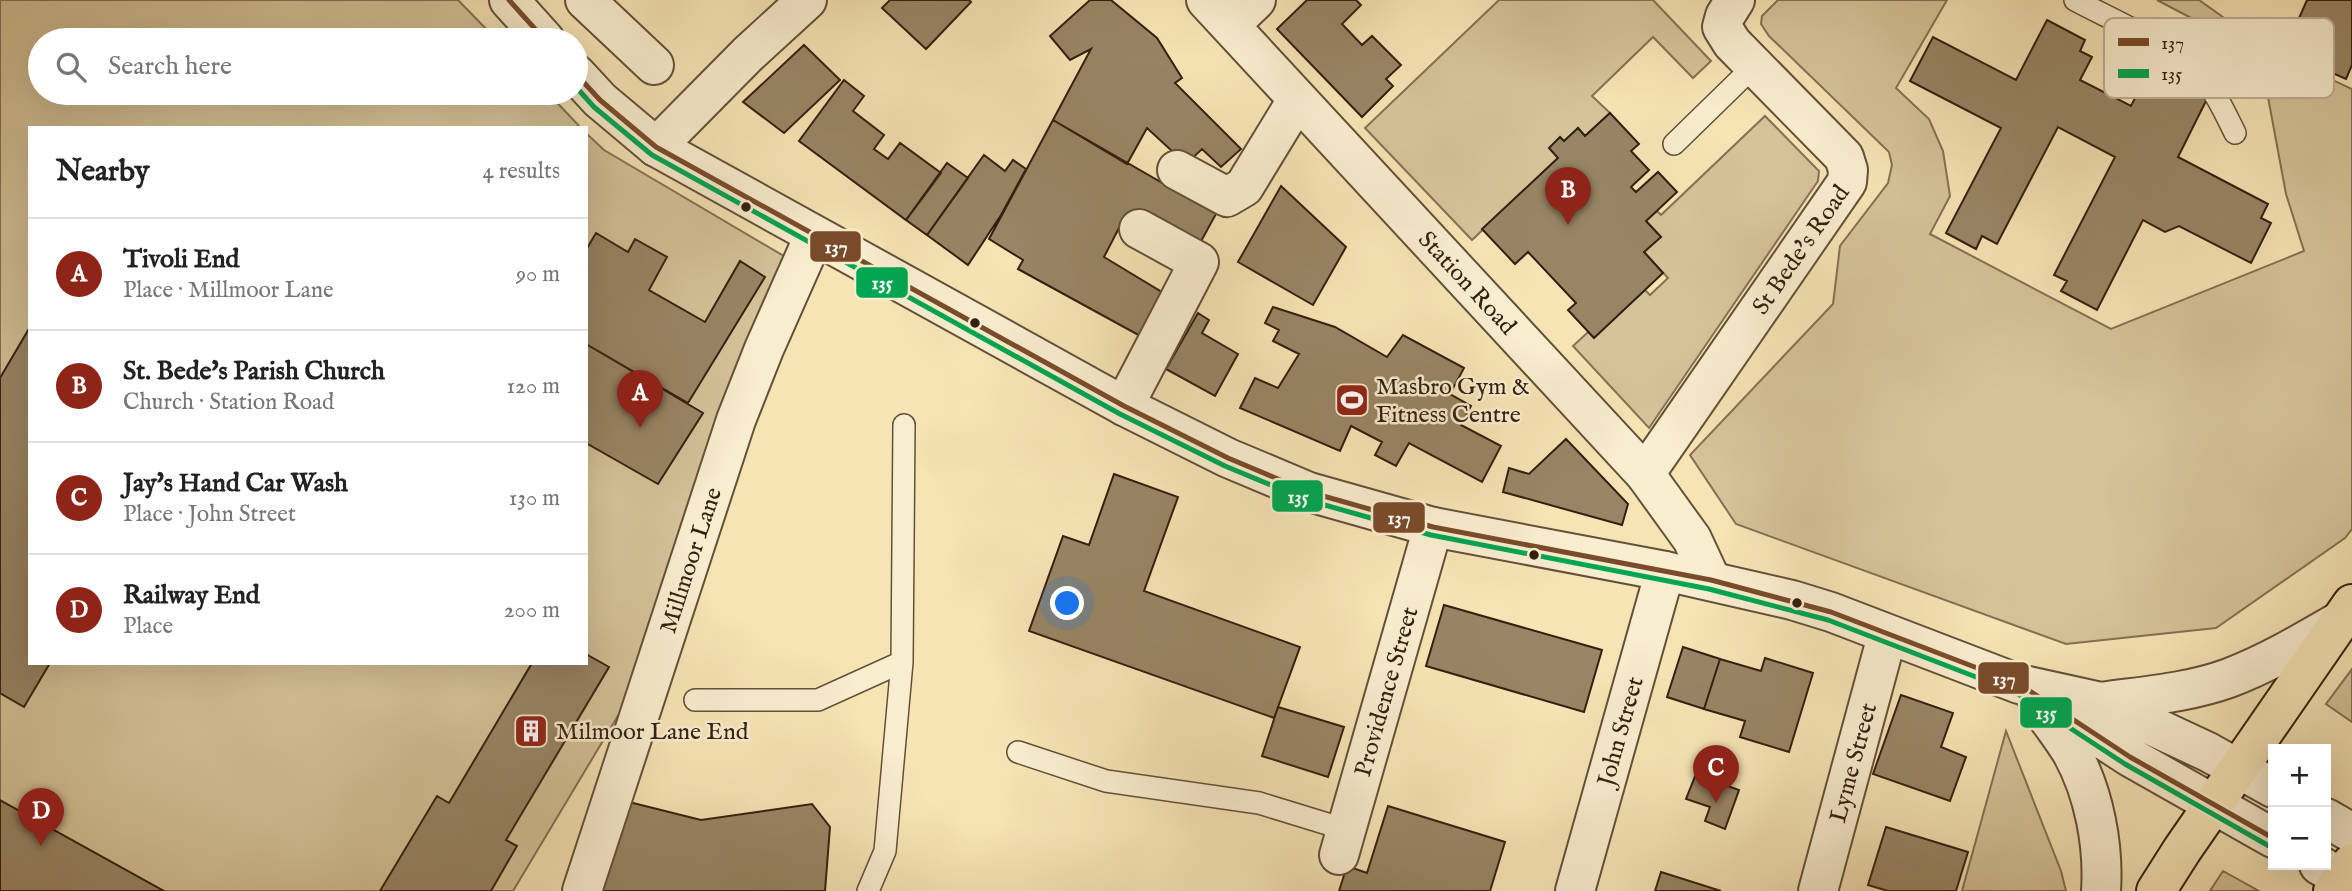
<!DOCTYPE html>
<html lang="en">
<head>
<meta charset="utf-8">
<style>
	body { margin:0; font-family:"IM FELL English",serif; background:#f6f6f6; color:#222 }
	.controls { position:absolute; right:21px; bottom:21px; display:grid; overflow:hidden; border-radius:0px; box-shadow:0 7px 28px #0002 }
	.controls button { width:63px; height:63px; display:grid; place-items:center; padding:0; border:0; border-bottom:2px solid #e0e0e0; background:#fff; color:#222; font:35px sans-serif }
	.you { position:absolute; left:1068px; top:604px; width:24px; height:24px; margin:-18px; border:5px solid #fff; border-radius:50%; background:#1a73e8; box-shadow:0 0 0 10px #1a73e833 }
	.badge { display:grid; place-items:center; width:46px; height:46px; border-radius:50%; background:#8f2418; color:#fff; font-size:23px; font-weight:700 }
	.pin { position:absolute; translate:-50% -58px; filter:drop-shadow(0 2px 4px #0008) }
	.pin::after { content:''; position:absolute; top:37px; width:24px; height:21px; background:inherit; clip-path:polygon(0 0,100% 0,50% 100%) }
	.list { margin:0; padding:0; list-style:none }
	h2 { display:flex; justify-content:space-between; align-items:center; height:91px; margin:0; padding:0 28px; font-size:30px }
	h2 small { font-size:23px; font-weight:400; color:#767676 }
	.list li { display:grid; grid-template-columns:46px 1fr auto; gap:21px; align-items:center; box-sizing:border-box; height:112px; padding:0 28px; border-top:2px solid #e0e0e0 }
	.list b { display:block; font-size:26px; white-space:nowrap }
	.list p { margin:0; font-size:23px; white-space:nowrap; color:#767676 }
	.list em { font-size:23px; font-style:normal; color:#767676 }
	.icon { flex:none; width:38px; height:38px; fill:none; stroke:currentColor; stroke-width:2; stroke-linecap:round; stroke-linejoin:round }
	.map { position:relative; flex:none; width:2352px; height:891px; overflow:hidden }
	.search { position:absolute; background:#fff; box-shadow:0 7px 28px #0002; left:28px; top:28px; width:560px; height:77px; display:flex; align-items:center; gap:18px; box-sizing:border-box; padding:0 24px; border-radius:38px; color:#767676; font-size:26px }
	.panel { position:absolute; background:#fff; box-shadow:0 7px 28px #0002; left:28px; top:126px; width:560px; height:539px; border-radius:0px }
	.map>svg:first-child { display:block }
	.green { fill:#d5c399; stroke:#847154; stroke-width:2 }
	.building { fill:#988565; stroke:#331f0e; stroke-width:2 }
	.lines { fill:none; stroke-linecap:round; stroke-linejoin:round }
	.service-casing { stroke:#645038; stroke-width:24 }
	.minor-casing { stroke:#645038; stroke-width:42 }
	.tertiary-casing { stroke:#645038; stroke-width:42 }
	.primary-casing { stroke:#331f0e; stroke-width:42 }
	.service { stroke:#f9edcf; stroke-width:21 }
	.minor { stroke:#f9edcf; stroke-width:38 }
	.tertiary { stroke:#f9edcf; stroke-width:38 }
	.primary { stroke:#f6e4b5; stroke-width:38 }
	.bus-1-casing { stroke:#f9edcf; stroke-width:10 }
	.bus-2-casing { stroke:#f9edcf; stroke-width:10 }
	.bus-1 { stroke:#7a4b2a; stroke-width:5 }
	.bus-2 { stroke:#00a651; stroke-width:5 }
	.bus-dot { fill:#331f0e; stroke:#f9edcf; stroke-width:2.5 }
	.labels { text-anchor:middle; stroke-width:5; stroke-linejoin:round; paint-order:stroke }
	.street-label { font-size:24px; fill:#331f0e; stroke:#f9edcf }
	.poi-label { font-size:24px; fill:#331f0e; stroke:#f9edcf; text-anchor:start }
	.key { fill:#f9edcf; stroke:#beaf95; stroke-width:2 }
	.key-label { font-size:19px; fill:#331f0e }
	.line-badge { stroke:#f9edcf; stroke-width:2.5 }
	.badge-label { font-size:19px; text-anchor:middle; font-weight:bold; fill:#fff }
</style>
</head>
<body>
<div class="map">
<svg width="2352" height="891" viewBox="0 0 2352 891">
	<rect width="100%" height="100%" fill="#f6e4b5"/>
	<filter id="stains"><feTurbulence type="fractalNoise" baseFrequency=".00286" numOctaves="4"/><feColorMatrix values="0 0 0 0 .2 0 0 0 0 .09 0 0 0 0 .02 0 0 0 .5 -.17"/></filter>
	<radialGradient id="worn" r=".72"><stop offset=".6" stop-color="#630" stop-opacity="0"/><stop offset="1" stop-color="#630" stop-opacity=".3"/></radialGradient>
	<path class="green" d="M0,0H458L497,40H40V93H548L581,128H30V663H586V133L604,150L794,262L625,704L513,891H0Z
		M1499,0H1653L1711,61L1693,78L1653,37L1592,96L1610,113L1585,136L1578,128L1558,158L1472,240L1365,128Z
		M1778,0H1947L1896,88L1929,119L1943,151L1950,196L1930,234L2111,329L2304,251L2286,194L2260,54L2157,0H2199L2272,52L2352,89V529L2345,538L2216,628L2066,644L1736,524L1690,455L1833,304L1840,246L1888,183L1892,165L1889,152L1769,36L1761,24L1762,16Z
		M1765,116L1819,171L1818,181L1649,428L1573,346L1588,332L1594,337L1645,290L1650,295L1668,278L1644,252L1661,237L1646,221L1657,211L1661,215Z
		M2352,669V722L2326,704Z
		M2006,731L2061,871L2066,891H1962Z
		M2223,871L2259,891H2210Z"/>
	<path class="building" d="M890,0H969L971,2L926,49L882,8Z
		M1090,0H1111L1157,38L1182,78L1175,83L1241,149L1221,167L1202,149L1186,164L1147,128L1127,164L1053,120L1091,49L1070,60L1050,36Z
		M1307,0H1356L1361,5L1342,24L1362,45L1372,36L1401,65L1386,79L1393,86L1362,117L1277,29Z
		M2307,0H2352V65L2346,79L2284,52Z
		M2047,20L2085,40L2080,51L2092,57L2080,80L2131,106L2150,69L2207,99L2178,157L2268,204L2261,218L2271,223L2251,263L2179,226L2165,232L2143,220L2097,310L2061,291L2067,281L2054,275L2115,157L2058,127L1997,244L1982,236L1976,249L1946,233L2001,128L1910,81L1933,37L2016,80Z
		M804,45L840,80L784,133L743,102Z
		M844,80L864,96L853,111L884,135L874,149L888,159L900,143L941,173L906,220L799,141Z
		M1610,113L1639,144L1631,151L1649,170L1631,187L1636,192L1658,172L1677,192L1646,221L1661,237L1644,252L1663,273L1594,338L1568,310L1576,303L1528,252L1515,264L1482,229L1558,158L1549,148L1560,137L1564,141L1578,128L1585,136Z
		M1053,120L1216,214L1199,245L1130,233L1120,226L1104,257L1165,294L1144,338L1018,269L1023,260L989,239Z
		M984,155L1005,171L1013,160L1026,169L1001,215L968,265L927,235Z
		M947,163L968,178L927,235L906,220Z
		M1281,186L1346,247L1313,305L1238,262Z
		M596,233L628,252L635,239L667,257L649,290L705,322L740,261L765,277L688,403L586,344V250Z
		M1273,307L1335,327L1387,357L1403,335L1464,368L1450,394L1471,406L1461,425L1501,446L1482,482L1409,443L1396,466L1375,455L1382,442L1351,426L1340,451L1240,408L1255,378L1278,388L1299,354L1273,341L1279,330L1265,323Z
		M1198,313L1209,320L1202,333L1238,354L1215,396L1166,369Z
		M30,327V663H50L24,707L0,693V378Z
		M586,344L703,413L658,484L586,443Z
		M1566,439L1628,504L1622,525L1503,492L1509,468L1529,474Z
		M1114,474L1178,497L1144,591L1300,647L1274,718L1029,631L1063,536L1089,545Z
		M1444,605L1602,650L1584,712L1426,666Z
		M1683,647L1720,659L1704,709L1667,697Z
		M586,654L609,667L506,840L517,846L491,891H380L437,796L449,803L532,663H586Z
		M1765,658L1813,673L1789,752L1740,737L1745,721L1704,709L1720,659L1761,671Z
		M1901,695L1953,713L1941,747L1966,757L1950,801L1873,774Z
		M1278,707L1344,727L1328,777L1262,756Z
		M1696,774L1739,790L1725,829L1705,821L1710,807L1686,799Z
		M0,800L164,891H0Z
		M625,801L701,820L812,804L830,827L825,891H600Z
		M1388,806L1505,842L1490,891H1339L1347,866L1367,873Z
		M1886,827L1968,852L1956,891H1888L1868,885Z
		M1661,872L1721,891H1655Z"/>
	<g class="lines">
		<g class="service-casing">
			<path id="service" d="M2075,0C2110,19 2171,45 2198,72C2215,90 2224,111 2235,133
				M1674,144L1754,66
				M695,700H818L902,662L904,425
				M1018,752L1106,781L1259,803L1347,830
				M868,891L885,851L902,662"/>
		</g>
		<g class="minor-casing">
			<g id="minor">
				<path d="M585,0L654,65"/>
				<path id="s1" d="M1206,0L1645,474L1692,539L1711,580"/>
				<path d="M1230,25L1256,0"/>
				<path d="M656,147L748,54L807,0"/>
				<path d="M1177,170L1227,197L1244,187L1297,100"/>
				<path d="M1124,406L1199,262L1139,229"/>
				<path id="s2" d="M1645,474L1847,182L1848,170L1844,157L1732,43L1722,27L1725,16L1735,0"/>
				<path id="s3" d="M1339,855L1433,527"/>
				<path id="s4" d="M582,891L736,420L764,349L814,236"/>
				<path id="s5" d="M1575,891L1665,571"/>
				<path id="s6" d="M1818,891L1887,636"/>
			</g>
		</g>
		<g class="tertiary-casing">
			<path id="tertiary" d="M509,0L545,40
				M576,74L600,100L656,147L1124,406L1228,458L1309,492L1433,527L1665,571L1792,600L1831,612L2019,684L2101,702L2208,752L2273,788
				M2035,695L2130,757L2273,838
				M2101,702C2143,696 2188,693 2229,678C2268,663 2304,642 2340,621
				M2041,708C2051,723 2063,738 2072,753C2094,793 2104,845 2101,891
				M2326,818L2352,833
				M2319,865L2352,884"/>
		</g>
		<g class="primary-casing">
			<path id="primary" d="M2156,891L2182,850L2352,604
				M2333,891L2352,863"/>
		</g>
		<use href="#service" class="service"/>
		<use href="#minor" class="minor"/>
		<use href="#tertiary" class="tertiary"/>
		<use href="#primary" class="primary"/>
		<g class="bus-1-casing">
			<path id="bus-1" d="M509,0L545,40
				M576,74L600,100L656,147L1124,406L1228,458L1309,492L1433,527L1711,580L1831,612L2019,684L2130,757L2273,838"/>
		</g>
		<g class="bus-2-casing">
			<path id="bus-2" d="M576,87L594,107L652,155L1120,414L1225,466L1307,500L1431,535L1709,589L1828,620L2015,692L2125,764L2269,846"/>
		</g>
		<use href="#bus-1" class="bus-1"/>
		<use href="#bus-2" class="bus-2"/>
	</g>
	<defs>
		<g id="stadium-square" transform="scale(1.75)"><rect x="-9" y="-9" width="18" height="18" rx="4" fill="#8f2418" stroke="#f9edcf"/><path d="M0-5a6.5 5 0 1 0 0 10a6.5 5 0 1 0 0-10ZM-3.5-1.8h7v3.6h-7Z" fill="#fff"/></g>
		<g id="building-square" transform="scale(1.75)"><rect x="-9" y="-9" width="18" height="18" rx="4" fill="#8f2418" stroke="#f9edcf"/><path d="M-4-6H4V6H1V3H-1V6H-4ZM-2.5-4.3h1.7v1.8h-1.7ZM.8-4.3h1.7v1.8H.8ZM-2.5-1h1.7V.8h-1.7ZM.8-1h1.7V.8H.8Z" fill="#fff"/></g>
	</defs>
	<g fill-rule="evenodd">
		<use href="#stadium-square" x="1352" y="400"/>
		<use href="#building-square" x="531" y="731"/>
	</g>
	<g class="bus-dot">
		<circle cx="746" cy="207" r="6"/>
		<circle cx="975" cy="323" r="6"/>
		<circle cx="1534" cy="555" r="6"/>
		<circle cx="1797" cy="603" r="6"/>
	</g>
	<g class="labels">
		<g class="street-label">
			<text dy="8" stroke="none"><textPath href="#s2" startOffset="273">St Bede's Road</textPath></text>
			<text dy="8" stroke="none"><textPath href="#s1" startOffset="385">Station Road</textPath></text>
			<text dy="8" stroke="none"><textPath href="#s4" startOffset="348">Millmoor Lane</textPath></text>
			<text dy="8" stroke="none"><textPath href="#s3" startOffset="170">Providence Street</textPath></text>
			<text dy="8" stroke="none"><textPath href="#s5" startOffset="166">John Street</textPath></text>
			<text dy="8" stroke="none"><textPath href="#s6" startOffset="133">Lyme Street</textPath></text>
		</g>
		<g class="poi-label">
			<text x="1376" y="394">Masbro Gym &amp;<tspan x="1376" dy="28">Fitness Centre</tspan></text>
			<text x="556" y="739">Milmoor Lane End</text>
		</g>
	</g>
	<rect x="2104" y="18" width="230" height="80" rx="10" class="key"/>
	<rect x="2118" y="38" width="31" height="8" fill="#7a4b2a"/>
	<rect x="2118" y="69" width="31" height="9" fill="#00a651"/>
	<g class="key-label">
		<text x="2161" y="49">137</text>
		<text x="2161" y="80">135</text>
	</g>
	<g class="line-badge">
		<rect x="809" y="230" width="53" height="33" rx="7" fill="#7a4b2a"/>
		<rect x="855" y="266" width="54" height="33" rx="7" fill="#00a651"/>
		<rect x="1271" y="479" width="53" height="34" rx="7" fill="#00a651"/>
		<rect x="1372" y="501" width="54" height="33" rx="7" fill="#7a4b2a"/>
		<rect x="1977" y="661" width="53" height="34" rx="7" fill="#7a4b2a"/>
		<rect x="2019" y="696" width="54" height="33" rx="7" fill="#00a651"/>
	</g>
	<g class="badge-label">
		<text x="836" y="253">137</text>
		<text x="882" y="289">135</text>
		<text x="1298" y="503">135</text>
		<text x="1399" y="524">137</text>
		<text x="2004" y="685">137</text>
		<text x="2046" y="719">135</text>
	</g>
	<rect width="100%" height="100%" filter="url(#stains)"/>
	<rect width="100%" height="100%" fill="url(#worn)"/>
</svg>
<div class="controls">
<button>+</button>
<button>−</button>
</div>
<div class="you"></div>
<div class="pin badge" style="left:640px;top:428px">A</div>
<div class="pin badge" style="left:1568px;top:225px">B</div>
<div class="pin badge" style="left:1716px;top:803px">C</div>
<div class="pin badge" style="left:41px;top:846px">D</div>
<div class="search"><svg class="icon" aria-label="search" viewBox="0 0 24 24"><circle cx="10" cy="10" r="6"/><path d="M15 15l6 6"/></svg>Search here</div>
<section class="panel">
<h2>Nearby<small>4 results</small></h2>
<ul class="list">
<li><span class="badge">A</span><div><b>Tivoli End</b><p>Place · Millmoor Lane</p></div><em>90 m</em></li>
<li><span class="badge">B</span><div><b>St. Bede's Parish Church</b><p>Church · Station Road</p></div><em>120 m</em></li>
<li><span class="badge">C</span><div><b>Jay's Hand Car Wash</b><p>Place · John Street</p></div><em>130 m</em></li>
<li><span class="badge">D</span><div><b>Railway End</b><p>Place</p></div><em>200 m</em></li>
</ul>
</section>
</div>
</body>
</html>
